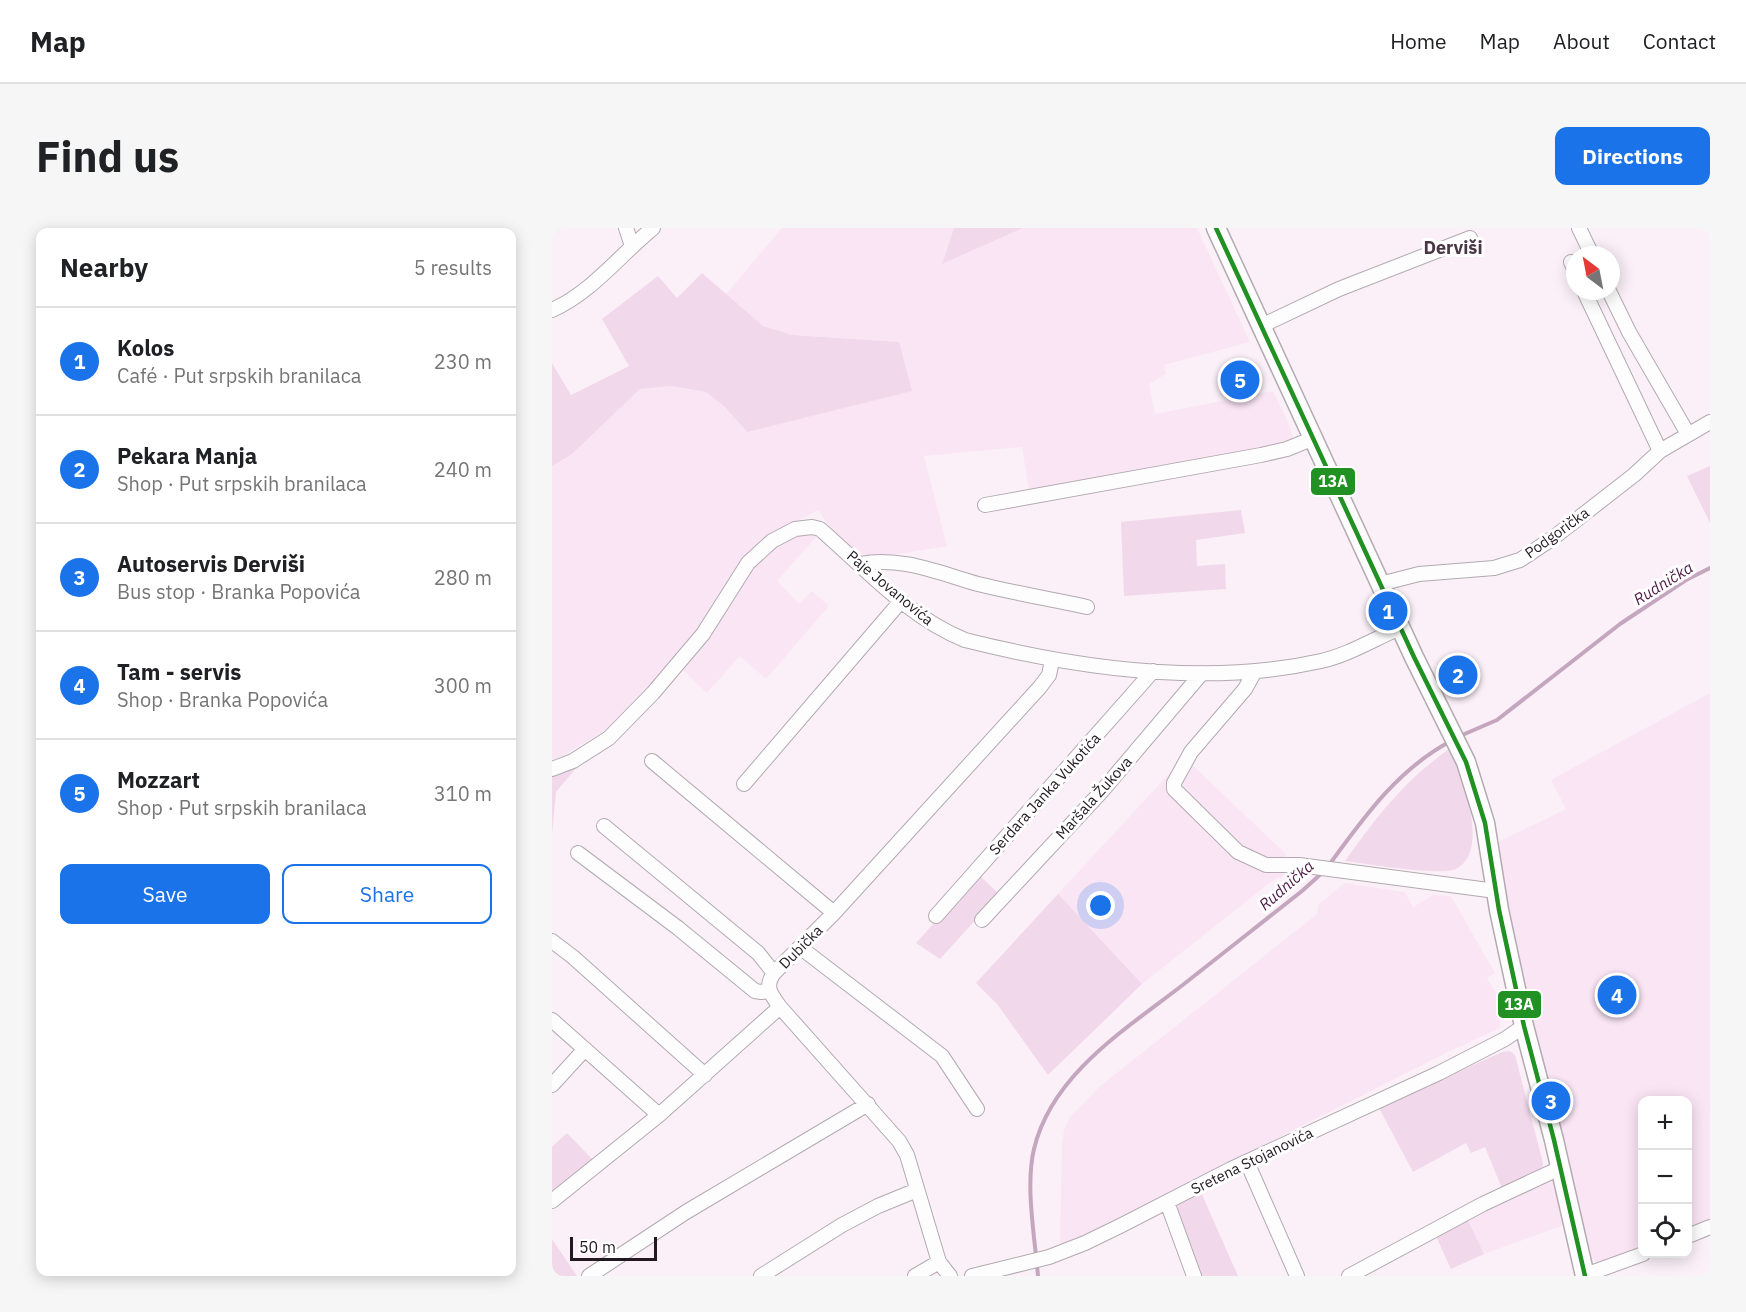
<!DOCTYPE html>
<html lang="en">
<head>
<meta charset="utf-8">
<style>
	body { margin:0; font-family:"IBM Plex Sans",sans-serif; background:#f6f6f6; color:#202124 }
	.controls { position:absolute; right:18px; bottom:18px; display:grid; overflow:hidden; border-radius:12px; box-shadow:0 3px 15px #0003 }
	.controls button { width:54px; height:54px; display:grid; place-items:center; padding:0; border:0; border-bottom:2px solid #e0e0e0; background:#fff; color:#202124; font:30px sans-serif }
	.compass { position:absolute; left:1014px; top:18px; width:54px; height:54px; border-radius:50%; background:#fff; box-shadow:0 3px 15px #0003; rotate:328deg }
	.scale { position:absolute; left:18px; bottom:15px; width:87px; box-sizing:border-box; padding-left:6px; border:3px solid #221a20; border-top:0; font-size:16px; line-height:21px; white-space:nowrap; color:#221a20; -webkit-text-stroke:4px #fff; paint-order:stroke }
	.you { position:absolute; left:549px; top:678px; width:21px; height:21px; margin:-15px; border:4px solid #fff; border-radius:50%; background:#1a73e8; box-shadow:0 0 0 9px #1a73e833 }
	.badge { display:grid; place-items:center; width:39px; height:39px; border-radius:50%; background:#1a73e8; color:#fff; font-size:20px; font-weight:700 }
	.pin { position:absolute; translate:-50% -50%; border:3px solid #fff; box-shadow:0 2px 6px #0006 }
	.list { margin:0; padding:0; list-style:none }
	h2 { display:flex; justify-content:space-between; align-items:center; height:78px; margin:0; padding:0 24px; font-size:26px }
	h2 small { font-size:20px; font-weight:400; color:#757577 }
	.list li { display:grid; grid-template-columns:39px 1fr auto; gap:18px; align-items:center; box-sizing:border-box; height:108px; padding:0 24px; border-top:2px solid #e0e0e0 }
	.list b { display:block; font-size:22px; white-space:nowrap }
	.list p { margin:0; font-size:20px; white-space:nowrap; color:#757577 }
	.list em { font-size:20px; font-style:normal; color:#757577 }
	.actions { display:flex; gap:12px; padding:18px 24px }
	.actions a { flex:1; padding:14px 0; border:2px solid #1a73e8; border-radius:12px; text-align:center; font-size:21px; color:#1a73e8 }
	.actions .main { background:#1a73e8; color:#fff }
	.icon { flex:none; width:33px; height:33px; fill:none; stroke:currentColor; stroke-width:2; stroke-linecap:round; stroke-linejoin:round }
	.map { position:relative; flex:none; width:1158px; height:1048px; overflow:hidden; border-radius:12px }
	header { display:flex; align-items:center; gap:36px; box-sizing:border-box; height:84px; padding:0 30px; background:#fff; border-bottom:2px solid #e0e0e0 }
	header strong { font-size:28px }
	nav { display:flex; gap:33px; margin-inline-start:auto; font-size:21px }
	.intro { display:flex; align-items:center; justify-content:space-between; box-sizing:border-box; height:144px; padding:0 36px }
	h1 { margin:0; font-size:42px }
	.button { padding:15px 27px; border-radius:12px; background:#1a73e8; color:#fff; font-size:21px; font-weight:700 }
	main { display:flex; gap:36px; padding:0 36px }
	aside { flex:1; background:#fff; border-radius:12px; box-shadow:0 3px 15px #0003 }
	.map>svg:first-child { display:block }
	.built { fill:#fae5f5 }
	.green { fill:#f1d8eb }
	.lines { fill:none; stroke-linecap:round; stroke-linejoin:round }
	.stream { stroke:#c5a6bf; stroke-width:4 }
	.minor-casing { stroke:#b2aab0; stroke-width:16 }
	.major-casing { stroke:#b2aab0; stroke-width:21 }
	.minor { stroke:#fefdfe; stroke-width:14 }
	.major { stroke:#fefdfe; stroke-width:18 }
	.bus-1-casing { stroke:#fff; stroke-width:9 }
	.bus-1 { stroke:#229124; stroke-width:4.5 }
	.labels { text-anchor:middle; stroke-width:6; stroke-linejoin:round; paint-order:stroke }
	.street-label { font-size:15px; fill:#221a20; stroke:#fff }
	.water-label { font-size:16px; font-style:italic; fill:#4f1d48; stroke:#fff }
	.quarter-label { font-size:18px; font-weight:bold; fill:#483645; stroke:#fff }
	.line-badge { stroke:#fff; stroke-width:2 }
	.badge-label { font-size:16px; text-anchor:middle; font-weight:bold; fill:#fff }
</style>
</head>
<body>
<header>
<strong>Map</strong>
<nav><a>Home</a><a>Map</a><a>About</a><a>Contact</a></nav>
</header>
<div class="intro"><h1>Find us</h1><a class="button">Directions</a></div>
<main>
<aside>
<h2>Nearby<small>5 results</small></h2>
<ul class="list">
<li><span class="badge">1</span><div><b>Kolos</b><p>Café · Put srpskih branilaca</p></div><em>230 m</em></li>
<li><span class="badge">2</span><div><b>Pekara Manja</b><p>Shop · Put srpskih branilaca</p></div><em>240 m</em></li>
<li><span class="badge">3</span><div><b>Autoservis Derviši</b><p>Bus stop · Branka Popovića</p></div><em>280 m</em></li>
<li><span class="badge">4</span><div><b>Tam - servis</b><p>Shop · Branka Popovića</p></div><em>300 m</em></li>
<li><span class="badge">5</span><div><b>Mozzart</b><p>Shop · Put srpskih branilaca</p></div><em>310 m</em></li>
</ul>
<div class="actions"><a class="main">Save</a><a>Share</a></div>
</aside>
<div class="map">
<svg width="1158" height="1048" viewBox="0 0 1158 1048">
	<rect width="100%" height="100%" fill="#fbf0f8"/>
	<path class="built" d="M230,0H402L390,36L471,0H645L698,114L612,137L614,146L597,156L603,186L721,163L733,187L742,212L726,219L477,263L470,219L372,228L395,318L309,332L277,298L266,282L240,296L168,372L120,434L64,491L52,503L10,528L0,531V238L19,227L88,161L119,158L154,164L173,179L195,204L347,114L240,107L211,98L174,66Z
		M261,305L268,308L264,309L225,353L247,376L260,363L277,378L214,451L188,428L155,465L131,442L154,412L201,339L222,317L242,307Z
		M1158,465V995L1136,1004V872H1090V1022L1052,1037L1045,1035L1039,1030L1024,976L992,838L979,795L942,616L1014,581L999,552L1004,549Z
		M631,528L734,626L731,648L720,653L590,756L506,666L625,537Z
		M792,655L853,664L861,679L881,667L899,668L943,745L935,750L949,774L948,800L896,824L508,1020L510,917L512,902L518,889L547,859L765,686L766,677Z
		M1002,949L1012,997L932,1026L914,988Z"/>
	<path class="green" d="M402,0H471L390,36Z
		M150,45L211,98L240,107L347,114L360,163L195,204L173,179L154,164L119,158L88,161L19,227L0,238V135L19,167L77,138L50,91L106,48L125,70Z
		M1158,238V295L1135,248Z
		M689,282L693,305L644,312L645,338L673,336L674,361L572,368L569,294Z
		M897,521C910,546 939,624 904,641C887,648 815,636 793,633C824,589 853,552 897,521Z
		M25,539L4,564L0,607V548Z
		M426,646L447,666L388,731L364,715Z
		M506,666L590,756L496,847L445,776L424,755Z
		M958,823L963,827L991,935L990,943L951,963L933,919L919,925L914,915L861,944L827,880L950,824Z
		M15,905L42,933L0,968V919Z
		M648,962L686,1048H646L624,985L627,973Z
		M914,988L932,1026L899,1041L882,1004Z
		M0,1011L25,1048H0Z"/>
	<g class="lines">
		<path class="stream" d="M908,508L945,492L1068,396L1134,352L1158,340
			M777,637C812,589 846,541 899,513
			M486,1048C483,1010 473,958 482,921C500,846 574,801 632,756C671,725 711,694 750,663L770,645"/>
		<g class="minor-casing">
			<path id="minor" d="M74,0L80,18
				M1027,0L1040,27
				M1019,34L1023,43
				M1032,63L1108,223
				M1057,63L1077,104L1136,206
				M0,82C39,65 68,27 101,0
				M709,98L787,61L918,10
				M433,277L709,227L735,221L762,210
				M308,336C349,328 387,345 426,356C462,365 499,371 535,379
				M828,356L867,346L942,340L968,332L1001,310L1082,247L1108,223L1158,194
				M703,443L693,461L639,524L622,555V561L686,624L714,637H747L944,663
				M100,533L282,685
				M0,541L21,533L57,510L101,465L151,406L196,335L220,313L243,301L260,299L268,301C313,340 356,389 413,412C524,440 654,459 769,433C796,427 822,411 848,400
				M192,556L349,373
				M52,598L206,725L222,745
				M26,625L126,700L203,763L209,764L217,763
				M384,688L601,443
				M430,692L550,563L650,445
				M0,713L21,729L153,847
				M249,720L390,828L425,881
				M0,792L107,887
				M0,857L33,821
				M695,934L745,1048
				M0,973L107,887L228,779
				M615,974L642,1048
				M1136,1008L1158,999
				M1033,1047L1091,1026
				M37,1048L134,984L316,876
				M209,1048L290,997L326,978L365,962
				M363,1048L387,1034
				M398,1048L387,1034L355,927L347,913L228,779C219,766 212,759 222,745L282,685L488,459L497,447L500,433
				M420,1048L497,1029L533,1015L570,997L679,941L887,845L953,811L972,798
				M797,1048L931,976L1008,940"/>
		</g>
		<g class="major-casing">
			<path id="major" d="M664,0L862,429L914,534L933,595L947,682L972,798L1002,912L1033,1048"/>
		</g>
		<use href="#minor" class="minor"/>
		<use href="#major" class="major"/>
		<g class="bus-1-casing">
			<path id="bus-1" d="M664,0L862,429L914,534L933,595L947,682L972,798L1002,912L1033,1048"/>
		</g>
		<use href="#bus-1" class="bus-1"/>
	</g>
	<g class="labels">
		<g class="street-label">
			<text transform="translate(1005 305) rotate(-36)" y="5">Podgorička</text>
			<text transform="translate(338 360) rotate(40)" y="5">Paje Jovanovića</text>
			<text transform="translate(493 566) rotate(-48)" y="5">Serdara Janka Vukotića</text>
			<text transform="translate(542 570) rotate(-48)" y="5">Maršala Žukova</text>
			<text transform="translate(249 719) rotate(-45)" y="5">Dubička</text>
			<text transform="translate(700 933) rotate(-26)" y="5">Sretena Stojanovića</text>
		</g>
		<g class="water-label">
			<text transform="translate(1111 355) rotate(-32)" y="6">Rudnička</text>
			<text transform="translate(734 657) rotate(-41)" y="6">Rudnička</text>
		</g>
		<g class="quarter-label">
			<text x="901" y="26">Derviši</text>
		</g>
	</g>
	<g class="line-badge">
		<rect x="758" y="239" width="46" height="29" rx="6" fill="#229124"/>
		<rect x="945" y="762" width="45" height="29" rx="6" fill="#229124"/>
	</g>
	<g class="badge-label">
		<text x="781" y="259">13A</text>
		<text x="967" y="782">13A</text>
	</g>
</svg>
<div class="controls">
<button>+</button>
<button>−</button>
<button><svg class="icon" aria-label="locate" viewBox="0 0 24 24"><circle cx="12" cy="12" r="6"/><path d="M12 2v4M12 18v4M2 12h4M18 12h4"/></svg></button>
</div>
<svg class="compass" viewBox="-18 -18 36 36"><path d="M0-13l5 13h-10z" fill="#e53935"/><path d="M0 13l5-13h-10z" fill="#757577"/></svg>
<div class="scale">50 m</div>
<div class="you"></div>
<div class="pin badge" style="left:836px;top:383px">1</div>
<div class="pin badge" style="left:906px;top:447px">2</div>
<div class="pin badge" style="left:999px;top:873px">3</div>
<div class="pin badge" style="left:1065px;top:767px">4</div>
<div class="pin badge" style="left:688px;top:152px">5</div>
</div>
</main>
</body>
</html>
